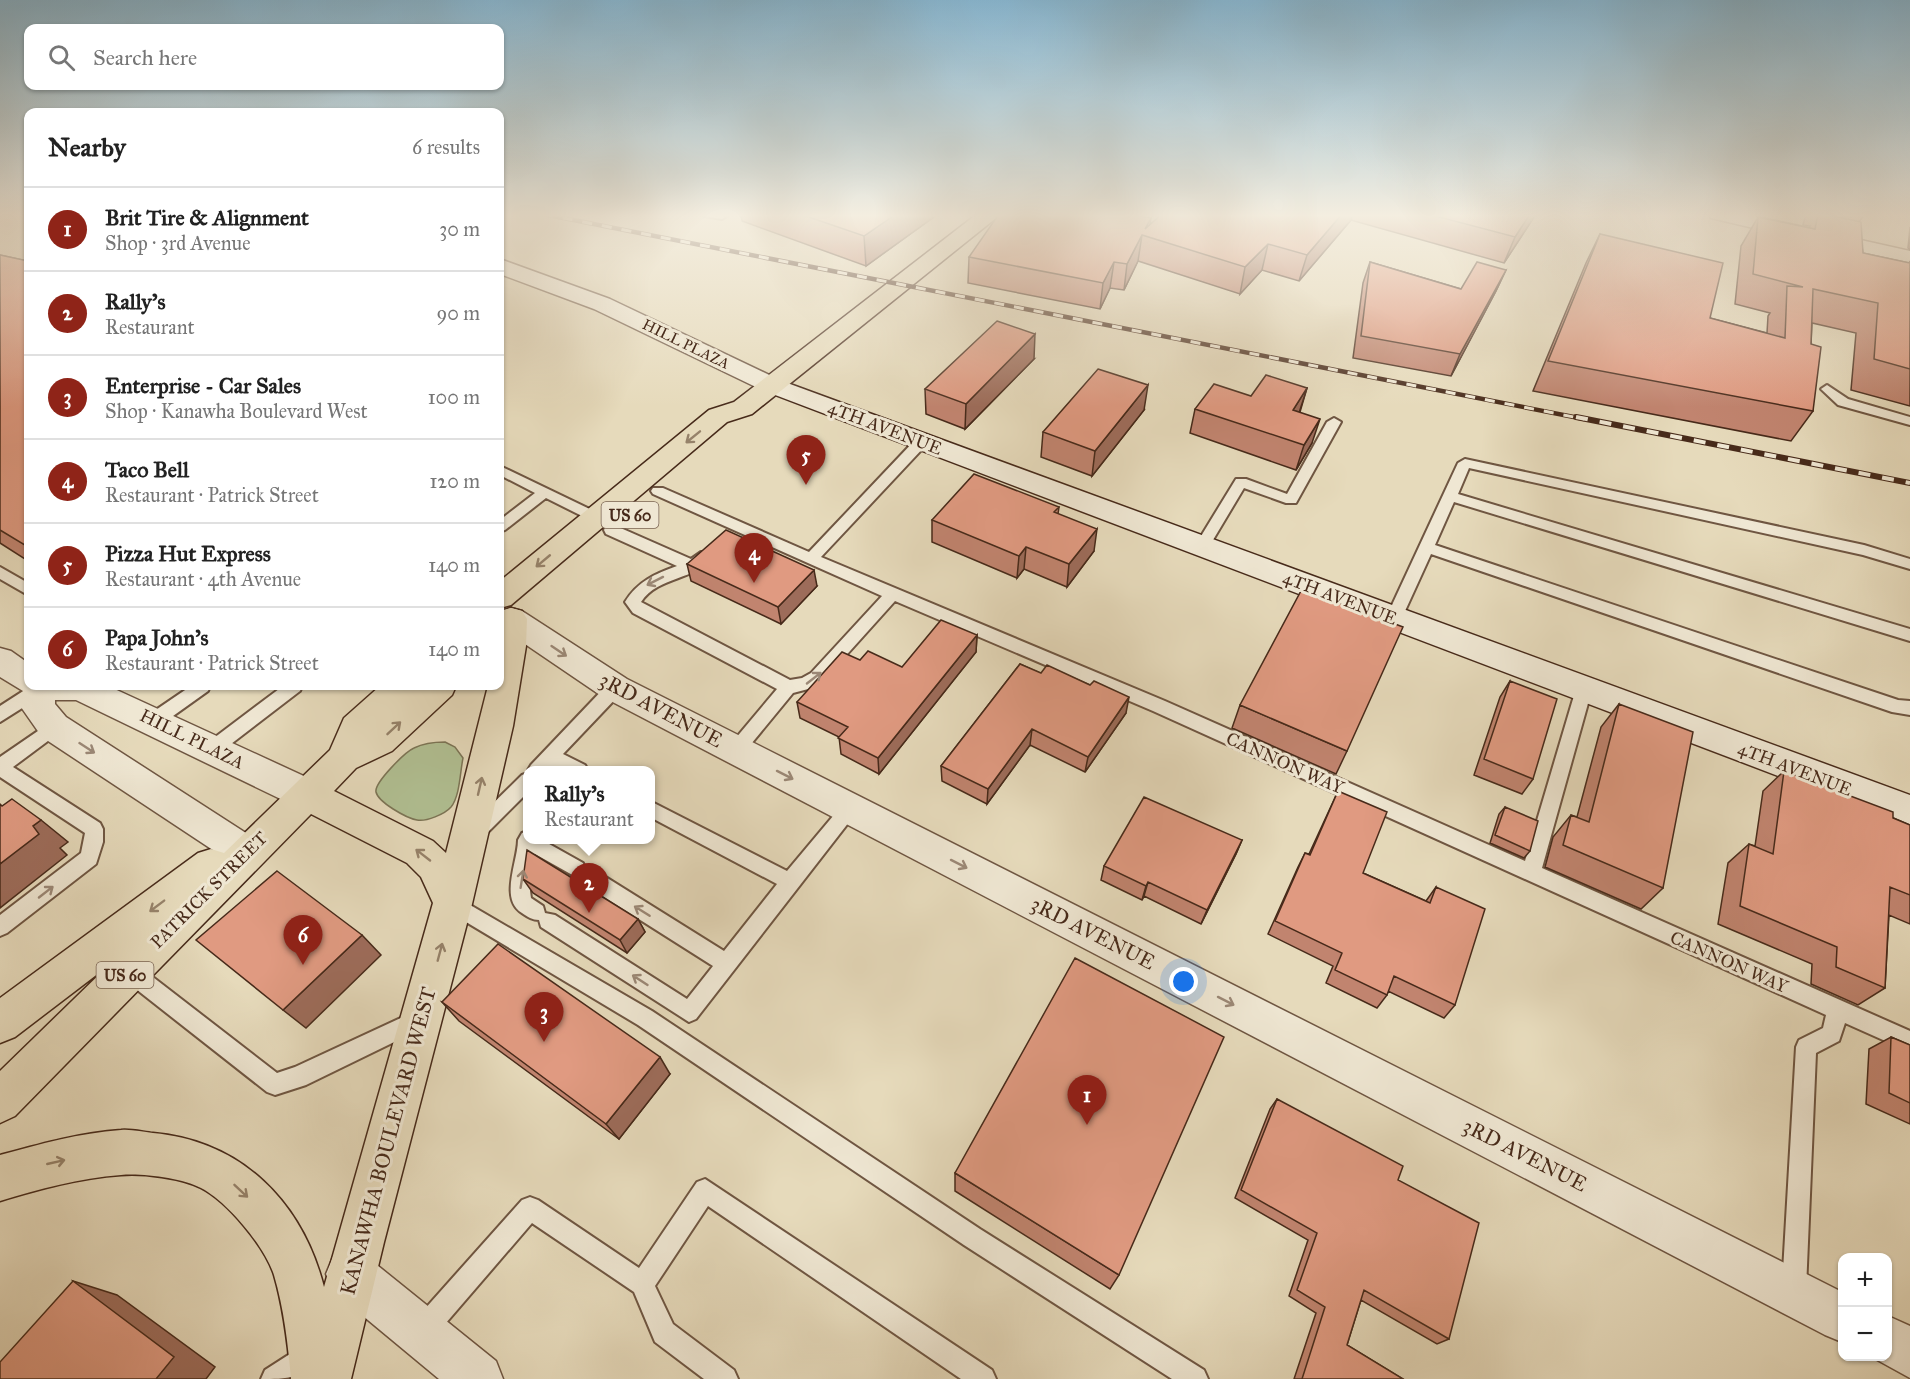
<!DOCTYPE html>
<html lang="en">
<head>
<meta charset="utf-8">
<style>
	body { margin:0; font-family:"IM FELL Great Primer",serif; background:#f6f6f6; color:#222 }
	.controls { position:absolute; right:18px; bottom:18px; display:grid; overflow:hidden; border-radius:12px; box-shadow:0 2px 4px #0004 }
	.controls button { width:54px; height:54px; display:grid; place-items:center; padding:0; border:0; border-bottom:2px solid #e0e0e0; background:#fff; color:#222; font:30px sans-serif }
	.you { position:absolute; left:1184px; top:982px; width:21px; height:21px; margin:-15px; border:4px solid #fff; border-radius:50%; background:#1a73e8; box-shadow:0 0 0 9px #1a73e833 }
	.badge { display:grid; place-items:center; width:39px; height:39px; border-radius:50%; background:#8f2418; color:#fff; font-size:20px; font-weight:700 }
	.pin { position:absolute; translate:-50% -50px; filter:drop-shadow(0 2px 3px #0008) }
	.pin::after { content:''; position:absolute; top:32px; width:21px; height:18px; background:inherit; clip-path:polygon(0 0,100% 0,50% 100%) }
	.popup { position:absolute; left:523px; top:766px; width:132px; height:78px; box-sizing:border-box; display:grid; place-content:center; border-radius:12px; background:#fff; filter:drop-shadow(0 2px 4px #0005); font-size:20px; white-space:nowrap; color:#767676 }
	.popup b { font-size:22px; color:#222 }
	.popup::after { content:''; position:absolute; left:50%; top:100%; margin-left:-12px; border:12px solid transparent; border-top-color:#fff }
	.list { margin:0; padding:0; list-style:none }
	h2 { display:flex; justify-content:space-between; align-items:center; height:78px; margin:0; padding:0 24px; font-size:26px }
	h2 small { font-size:20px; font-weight:400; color:#767676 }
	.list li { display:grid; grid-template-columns:39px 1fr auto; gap:18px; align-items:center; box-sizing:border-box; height:84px; padding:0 24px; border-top:2px solid #e0e0e0 }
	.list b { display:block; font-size:22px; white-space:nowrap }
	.list p { margin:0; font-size:20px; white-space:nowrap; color:#767676 }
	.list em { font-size:20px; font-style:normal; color:#767676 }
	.icon { flex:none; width:33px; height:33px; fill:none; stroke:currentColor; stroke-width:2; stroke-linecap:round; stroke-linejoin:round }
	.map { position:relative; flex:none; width:1910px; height:1379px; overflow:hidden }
	.search { position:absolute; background:#fff; box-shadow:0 2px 4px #0004; left:24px; top:24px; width:480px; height:66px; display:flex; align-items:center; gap:15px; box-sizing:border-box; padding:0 21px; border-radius:12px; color:#767676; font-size:22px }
	.panel { position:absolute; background:#fff; box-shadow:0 2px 4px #0004; left:24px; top:108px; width:480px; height:582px; border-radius:12px }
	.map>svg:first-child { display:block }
	.green { fill:#b1c093; stroke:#7c7556; stroke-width:1.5 }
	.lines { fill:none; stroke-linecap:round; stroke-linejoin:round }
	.lane-casing { stroke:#6f5642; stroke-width:4 }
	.street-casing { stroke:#6f5642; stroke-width:3 }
	.secondary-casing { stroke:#472a1a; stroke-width:3 }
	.primary-casing { stroke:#472a1a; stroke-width:3 }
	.lane { fill:#efe7d3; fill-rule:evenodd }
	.street { fill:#efe7d3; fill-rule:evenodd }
	.secondary { fill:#efe7d3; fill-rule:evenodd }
	.primary { fill:#e6dabb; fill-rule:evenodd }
	.rail-far1-casing { stroke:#472a1a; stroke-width:4.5 }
	.rail-casing { stroke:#472a1a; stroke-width:6 }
	.rail-far1 { stroke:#efe7d3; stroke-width:3; stroke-dasharray:10; stroke-linecap:butt }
	.rail { stroke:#efe7d3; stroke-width:4; stroke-dasharray:12; stroke-linecap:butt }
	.wall { fill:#c1846f; stroke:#472a1a; stroke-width:1.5 }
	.shaded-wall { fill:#9d6c5a; stroke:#472a1a; stroke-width:1.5 }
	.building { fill:#e09a81; stroke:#472a1a; stroke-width:1.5 }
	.oneway { stroke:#96826a }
	.oneway2 { stroke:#9b8876 }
	.labels { text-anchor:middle; stroke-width:6; stroke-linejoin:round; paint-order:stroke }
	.far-street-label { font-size:15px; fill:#472a1a; stroke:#efe7d3 }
	.shield { fill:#efe7d3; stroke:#796352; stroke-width:1.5 }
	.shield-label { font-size:16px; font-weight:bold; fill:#472a1a }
	.street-label { font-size:18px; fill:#472a1a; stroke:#efe7d3 }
	.near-street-label { font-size:21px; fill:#472a1a; stroke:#efe7d3 }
</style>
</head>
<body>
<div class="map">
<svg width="1910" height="1379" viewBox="0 0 1910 1379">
	<rect width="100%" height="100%" fill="#e6dabb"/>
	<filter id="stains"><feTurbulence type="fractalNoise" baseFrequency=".00333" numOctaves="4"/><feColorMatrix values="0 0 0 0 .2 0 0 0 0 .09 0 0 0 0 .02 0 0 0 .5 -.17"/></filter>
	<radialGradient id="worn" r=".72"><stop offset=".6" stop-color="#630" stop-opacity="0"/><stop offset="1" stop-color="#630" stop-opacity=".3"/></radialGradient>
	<path class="green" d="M445,742L455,747L463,758C460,772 460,796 451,807C445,814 426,822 417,820C406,818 378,802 376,792C374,783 405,752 414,748C424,743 434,742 445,742Z"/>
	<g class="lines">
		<g class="lane-casing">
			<path id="lane" d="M703,214H726L727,216L722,219L704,216Z
				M1827,385L1848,399L1910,417V425L1838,405L1821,389Z
				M1334,418L1341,422L1296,503H1286L1244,488L1207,550H1197L1195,546L1236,479H1246L1287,494L1327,422Z
				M922,437L927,438L929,441L927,444L821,557L1165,701L1525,861L1576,689L1578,684L1584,683L1590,684L1592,689L1542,868L1910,1031V1052L1845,1023L1839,1041L1816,1053L1806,1289L1802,1297L1794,1301L1786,1297L1782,1289L1796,1047L1799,1040L1823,1028L1826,1015L1153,711L895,601L823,681L812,688L793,693L742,755L736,757L730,755L727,750L730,745L777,689L633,613L625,602C638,581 655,574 677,566L606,534L604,530L606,526H616L691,559L701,552H711L713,556C697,581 659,575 641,602L790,680L802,678L811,673L882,596L653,494L651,491L653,488H663L809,552L917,438Z
				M1465,459L1864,545L1910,559V569L1863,555L1469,468L1458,494L1910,629V641L1454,502L1435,545L1898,700L1910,701V715L1892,712L1431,554L1400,622H1388L1386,618L1458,463Z
				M500,466L600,514L602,517L595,522L590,520L546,498L505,530L500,532V520L535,493L500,475Z
				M0,567L28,583V595L0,579Z
				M615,682L621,683L623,688L621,693L563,754L585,765L588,770H564L557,767L554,770H528L531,765L609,683Z
				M31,686H47L48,688L46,693L0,722V706Z
				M191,686H210L208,691L159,726L153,728L147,726L145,721L147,716Z
				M283,686H302L300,691L218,754L212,756L206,754L203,749L206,744Z
				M54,720L60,722L62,727L60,732L13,767L100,823L103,829V842L96,864L7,933L0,936V915L81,853L85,833L0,777V757Z
				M528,773V792L483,837L477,839L471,837L468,831L471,825L522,775Z
				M850,800L856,803L859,808L856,813L696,1019L689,1022L541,927L539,920C532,920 528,917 522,913C499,899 518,861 518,840L522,833L528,831V840H542L583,863L585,870L589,869L596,871L724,951L777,884L650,817V801L787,871L844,803ZM535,854L576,877L580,876L582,883L713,966L687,999L555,915L545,913L543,906L531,898L530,891Z
				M453,895L652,1011L980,1229L1204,1370L1208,1379H1172L964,1245L638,1025L446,910L443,904L446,898Z
				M129,962L136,964L277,1073L295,1067L418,1010L425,1013L428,1020L425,1027L306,1085L275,1095L267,1092L122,978L119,971L122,964Z
				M705,1179L992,1370L996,1379H961L708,1206L655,1286L673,1324L734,1370L738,1379H704L655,1342L634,1292L532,1223L433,1338L424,1341L415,1338L412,1329L415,1320L522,1200L530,1197L538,1200L639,1268L697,1182Z
				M307,1343L316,1346L319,1355C308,1379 285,1379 261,1379L265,1370Z"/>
		</g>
		<g class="street-casing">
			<path id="street" d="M1708,214H1745L1910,251V265L1711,218Z
				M500,259L610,299L780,380L784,385L780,390L771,393L762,390L594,309L500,274Z
				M511,608L522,611L627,679L1842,1292V1342L1825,1335L603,697L500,627V611Z
				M0,648L11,651L28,663V686H108L319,783L324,794L319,805L306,809L293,805L76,700H55V704L66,717L260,842L266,853L260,864L247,869L234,864L42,737L21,707L23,691L0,677Z
				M350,1250L367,1257L496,1361L503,1379H439L333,1291L326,1274L333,1257Z
				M1888,1316L1910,1326V1378L1870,1356H1888Z"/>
		</g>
		<g class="secondary-casing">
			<path id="secondary" d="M771,377L1910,795V826L762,390L758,385L762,380Z"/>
		</g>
		<g class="primary-casing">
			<path id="primary" d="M977,214H1001L752,414L727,422L511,605L500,608V581L709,410L734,402Z
				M511,608L522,611L527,619L526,646L513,726L472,904L384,1242L351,1379H291C288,1344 284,1309 274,1275C265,1247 228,1202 201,1188C182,1178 142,1173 121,1175C79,1178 40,1189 0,1201V1155C40,1144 79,1133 121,1130C131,1129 143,1132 153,1133C242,1141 302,1202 324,1287L433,903L421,877L407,863L311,814L15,1116L0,1123V1071L108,966L15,1037L0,1043V998L198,853L211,849L224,853L330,750L344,718L380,686H456L452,695L392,751L356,768L334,791L433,841L446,853L488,686H500V612Z"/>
		</g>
		<use href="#lane" class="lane"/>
		<use href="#street" class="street"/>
		<use href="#secondary" class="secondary"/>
		<use href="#primary" class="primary"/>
		<g class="rail-far1-casing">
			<path id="rail-far1" d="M543,214L1584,419"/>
		</g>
		<g class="rail-casing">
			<path id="rail" d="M1576,417L1910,483"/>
		</g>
		<use href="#rail-far1" class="rail-far1"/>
		<use href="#rail" class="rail"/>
	</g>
	<path class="wall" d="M741,214H938L866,266L742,221Z
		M1162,214H1536L1504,263L1351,220L1299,281L1262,270L1240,294L1138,261L1124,290L1110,288L1100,309L968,283L969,257L1151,218L1150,225Z
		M1806,214H1865L1859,222L1863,253L1909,263L1910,261V406L1851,390L1856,333L1812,323L1811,344L1813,411L1791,441L1533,391L1586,263L1600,234L1710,318L1767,333L1768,316L1770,313L1735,304L1741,246L1758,217L1809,228L1810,226L1803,225Z
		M1910,227V250L1908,248Z
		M0,255L28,261V561L0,543Z
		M1370,262L1461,289L1506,270L1496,291L1451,376L1353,358L1363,283Z
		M1034,359L965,429L926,414L925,389Z
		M1307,388L1300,412L1312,443L1296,470L1190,433L1195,409L1251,396Z
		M1144,410L1092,476L1041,457L1043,432Z
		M1059,507L1058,514L1094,551L1067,587L1024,569L1017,578L932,542V520Z
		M687,564L817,586L781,624L691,581Z
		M977,635L976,652L879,774L841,754L839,737L800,718L797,702L860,660L902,667Z
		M1020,664L1126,713L1085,772L1030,745L987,804L942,781L941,766Z
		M1510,681L1533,779L1522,794L1474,775L1500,697Z
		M1619,704L1663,888L1641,909L1545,867L1553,837L1571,815L1577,817L1601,727Z
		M1240,705L1347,751L1336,774L1232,728Z
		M1784,771L1910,825V924L1889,915L1885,988L1858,1005L1811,984L1812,964L1718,924L1728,863L1749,844L1755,846L1763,791Z
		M1338,791L1363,873L1426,901L1436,887L1455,1005L1444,1018L1388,991L1387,995L1377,1008L1326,983L1333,966L1268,934L1298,867L1305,853L1309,854Z
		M1505,807L1530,851L1524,858L1490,843L1499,814Z
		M1242,840L1236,854L1201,924L1144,896L1142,900L1101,880L1104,866Z
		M523,879L638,919L645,932L627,953L533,893Z
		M442,1002L670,1074L619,1139L459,1021Z
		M1891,1037L1910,1045V1124L1866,1104L1869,1049Z
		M1277,1099L1398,1180L1449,1339L1437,1344L1361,1300L1347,1345L1403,1379H1294L1316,1313L1289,1296L1308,1240L1235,1198L1270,1109Z
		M955,1173L1119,1275L1110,1289L955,1191Z"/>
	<path class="shaded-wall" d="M896,214H938L866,266L864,236Z
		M1342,214H1353L1351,220L1299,281L1307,255Z
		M1530,214H1536L1504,263L1515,237Z
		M1142,235L1138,261L1124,290L1127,264Z
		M1268,244L1262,270L1240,294L1245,267Z
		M1114,262L1110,288L1100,309L1103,283Z
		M1506,270L1496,291L1451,376L1460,354Z
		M1035,334L1034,359L965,429L966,404Z
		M1148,385L1144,410L1092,476L1095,451Z
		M1307,388L1299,413L1293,410Z
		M1320,419L1312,443L1296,470L1304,445Z
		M1097,529L1094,551L1067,587L1069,564Z
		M1026,547L1024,569L1017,578L1019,556Z
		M814,570L817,586L781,624L778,607Z
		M977,635L976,652L879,774L878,758Z
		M1129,697L1126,713L1085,772L1088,757Z
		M1032,729L1030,745L987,804L988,789Z
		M41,820L68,842L60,848L67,855L0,908V864L33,826Z
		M1242,840L1236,854L1201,924L1207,910Z
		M1148,882L1144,896L1142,900L1146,886Z
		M638,919L645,932L627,953L620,940Z
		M362,935L381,955L306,1028L283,1010Z
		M660,1057L670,1074L619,1139L606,1124Z
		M73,1281L117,1295L215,1367L206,1379H156Z"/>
	<path class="building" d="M800,214H896L864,236Z
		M999,214H1125L1151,218L1145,229L1162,214H1342L1307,255L1268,244L1245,267L1142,235L1127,264L1114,262L1103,283L969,257Z
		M1428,214H1530L1515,237Z
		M1818,214H1825L1861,222L1863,253L1910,263V369L1874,359L1878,303L1813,289L1811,344L1821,347L1813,411L1548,361L1600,234L1723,263L1710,318L1785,338L1787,286L1803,287L1753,274L1758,217L1815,229Z
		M1836,214H1851V217Z
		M0,255L28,261V547L0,530Z
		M1370,262L1461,289L1477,262L1506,270L1460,354L1361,336Z
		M997,321L1035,334L966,404L925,389Z
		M1098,369L1148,385L1095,451L1043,432Z
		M1266,375L1307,388L1293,410L1320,419L1304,445L1195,409L1214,384L1251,396Z
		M974,474L1059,507L1054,512L1097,529L1069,564L1026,547L1019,556L932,520Z
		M726,530L814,570L778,607L687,564Z
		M1302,589L1403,627L1347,751L1240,705Z
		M941,620L977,635L878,758L838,738L848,727L797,702L842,652L860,660L868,651L902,667Z
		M1020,664L1041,673L1047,665L1090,685L1094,681L1129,697L1088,757L1032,729L988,789L941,766Z
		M1510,681L1557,699L1533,779L1484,759Z
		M1619,704L1693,732L1663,888L1563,845L1571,815L1589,822Z
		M1784,771L1893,812V818L1910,825V895L1890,887L1885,988L1836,967L1837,947L1740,906L1749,844L1773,854Z
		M1338,791L1387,812L1363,873L1430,903L1436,887L1485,909L1455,1005L1394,976L1387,995L1335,970L1342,953L1275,921L1305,853L1310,855Z
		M1144,797L1242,840L1207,910L1148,882L1146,886L1104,866Z
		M12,799L41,820L33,826L39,834L0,864V804L2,806Z
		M1505,807L1538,821L1530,851L1495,835Z
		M527,850L638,919L620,940L523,879Z
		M277,871L362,935L283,1010L196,940Z
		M498,944L660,1057L606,1124L442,1002Z
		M1075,958L1224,1037L1119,1275L955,1173Z
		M1891,1037L1910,1045V1103L1889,1093Z
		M1277,1099L1403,1166L1398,1180L1479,1223L1449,1339L1364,1290L1347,1345L1403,1379H1302L1325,1307L1297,1290L1317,1233L1241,1190Z
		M73,1281L174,1357L156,1379H0V1362Z"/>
	<defs><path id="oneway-shaft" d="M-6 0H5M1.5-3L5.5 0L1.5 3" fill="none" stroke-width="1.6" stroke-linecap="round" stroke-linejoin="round" transform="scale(1.5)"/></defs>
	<g class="oneway">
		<use href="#oneway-shaft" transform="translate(693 437) rotate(141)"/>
		<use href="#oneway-shaft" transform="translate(543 561) rotate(140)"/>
		<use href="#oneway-shaft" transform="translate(394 728) rotate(-43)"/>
		<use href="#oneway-shaft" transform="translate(480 786) rotate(-77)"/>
		<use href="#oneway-shaft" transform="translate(423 855) rotate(-142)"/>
		<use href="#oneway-shaft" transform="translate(157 906) rotate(143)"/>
		<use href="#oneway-shaft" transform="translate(440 952) rotate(-75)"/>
		<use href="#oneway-shaft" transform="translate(56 1162) rotate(-13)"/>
		<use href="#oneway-shaft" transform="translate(241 1191) rotate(43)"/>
	</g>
	<g class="oneway2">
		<use href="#oneway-shaft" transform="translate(655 581) rotate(153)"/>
		<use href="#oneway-shaft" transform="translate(559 651) rotate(34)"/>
		<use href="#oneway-shaft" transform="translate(814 678) rotate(-38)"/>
		<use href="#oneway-shaft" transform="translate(87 748) rotate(33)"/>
		<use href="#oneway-shaft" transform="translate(785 775) rotate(27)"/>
		<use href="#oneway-shaft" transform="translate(959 864) rotate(27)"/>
		<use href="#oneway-shaft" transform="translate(522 879) rotate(-81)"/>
		<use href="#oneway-shaft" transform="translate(46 892) rotate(-38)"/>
		<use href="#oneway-shaft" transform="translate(642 911) rotate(-148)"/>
		<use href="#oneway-shaft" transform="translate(640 980) rotate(-147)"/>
		<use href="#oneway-shaft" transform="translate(1226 1001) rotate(27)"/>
	</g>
	<linearGradient id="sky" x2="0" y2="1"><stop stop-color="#87b7d2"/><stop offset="0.53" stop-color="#f4eee0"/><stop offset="1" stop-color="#f4eee0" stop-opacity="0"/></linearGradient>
	<rect width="1910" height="407" fill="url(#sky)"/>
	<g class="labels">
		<g class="far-street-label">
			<text transform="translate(686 344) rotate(26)" y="5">HILL PLAZA</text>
		</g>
		<g class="shield">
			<rect x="601.5" y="502" width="57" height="26" rx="4.5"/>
			<rect x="96.5" y="962" width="57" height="26" rx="4.5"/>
		</g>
		<g class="shield-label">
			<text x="630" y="521">US 60</text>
			<text x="125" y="981">US 60</text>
		</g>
		<g class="street-label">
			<text transform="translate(885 428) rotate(21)" y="6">4TH AVENUE</text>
			<text transform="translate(1340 598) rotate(21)" y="6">4TH AVENUE</text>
			<text transform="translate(192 739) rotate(26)" y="6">HILL PLAZA</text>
			<text transform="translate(1285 763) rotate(24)" y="6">CANNON WAY</text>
			<text transform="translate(1795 769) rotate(21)" y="6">4TH AVENUE</text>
			<text transform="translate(209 890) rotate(-45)" y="6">PATRICK STREET</text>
			<text transform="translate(1729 962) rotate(24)" y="6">CANNON WAY</text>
		</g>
		<g class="near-street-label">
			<text transform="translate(661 710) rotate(28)" y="7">3RD AVENUE</text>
			<text transform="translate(1093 933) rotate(27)" y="7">3RD AVENUE</text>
			<text transform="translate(388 1141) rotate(-75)" y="7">KANAWHA BOULEVARD WEST</text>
			<text transform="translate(1525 1155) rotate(27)" y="7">3RD AVENUE</text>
		</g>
	</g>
	<rect width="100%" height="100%" filter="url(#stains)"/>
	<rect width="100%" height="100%" fill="url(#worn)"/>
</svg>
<div class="controls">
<button>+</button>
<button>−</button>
</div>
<div class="you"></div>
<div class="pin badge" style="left:1087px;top:1125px">1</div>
<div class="pin badge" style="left:589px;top:913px">2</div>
<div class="popup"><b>Rally's</b>Restaurant</div>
<div class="pin badge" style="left:544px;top:1042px">3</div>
<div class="pin badge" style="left:754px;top:583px">4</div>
<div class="pin badge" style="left:806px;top:485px">5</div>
<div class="pin badge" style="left:303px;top:965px">6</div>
<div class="search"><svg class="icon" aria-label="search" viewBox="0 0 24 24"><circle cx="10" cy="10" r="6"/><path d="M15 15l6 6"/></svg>Search here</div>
<section class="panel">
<h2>Nearby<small>6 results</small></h2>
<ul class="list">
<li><span class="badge">1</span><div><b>Brit Tire &amp; Alignment</b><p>Shop · 3rd Avenue</p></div><em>30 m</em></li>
<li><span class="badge">2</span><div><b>Rally's</b><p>Restaurant</p></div><em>90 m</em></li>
<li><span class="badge">3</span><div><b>Enterprise - Car Sales</b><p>Shop · Kanawha Boulevard West</p></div><em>100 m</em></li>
<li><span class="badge">4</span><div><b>Taco Bell</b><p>Restaurant · Patrick Street</p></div><em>120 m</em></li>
<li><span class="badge">5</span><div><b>Pizza Hut Express</b><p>Restaurant · 4th Avenue</p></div><em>140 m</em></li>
<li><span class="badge">6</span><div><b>Papa John's</b><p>Restaurant · Patrick Street</p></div><em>140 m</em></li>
</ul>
</section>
</div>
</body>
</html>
